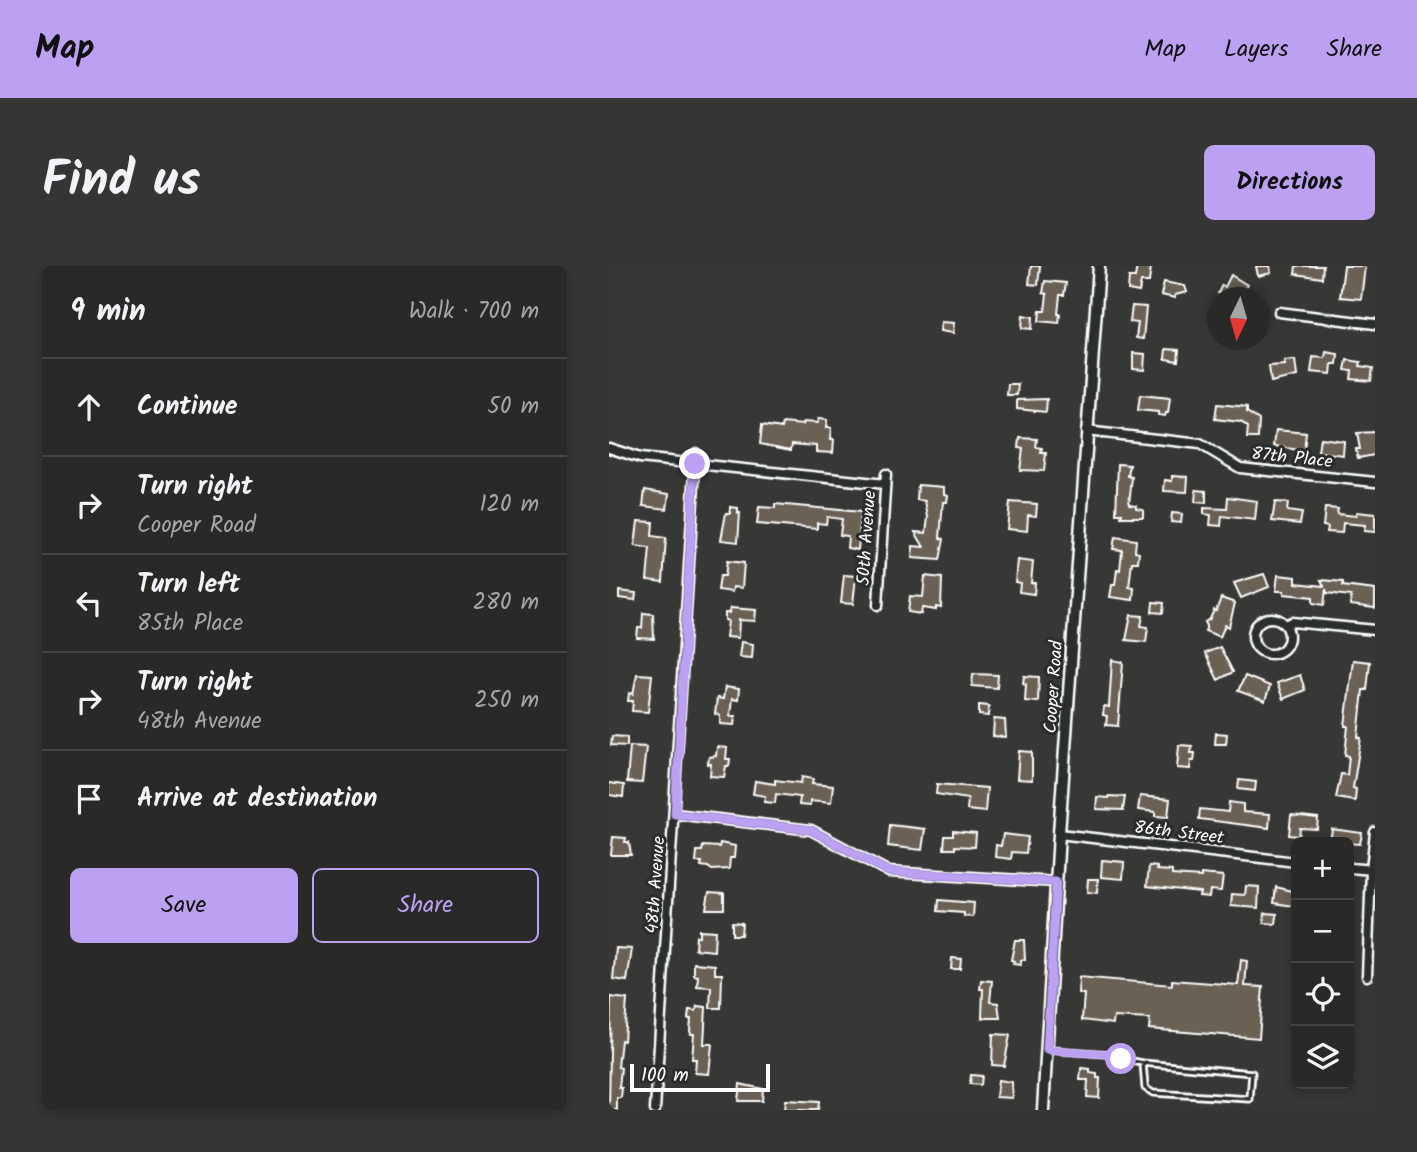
<!DOCTYPE html>
<html lang="en">
<head>
<meta charset="utf-8">
<style>
	body { margin:0; font-family:Kalam,sans-serif; background:#353534; color:#f1f3f6 }
	.controls { position:absolute; right:21px; bottom:21px; display:grid; overflow:hidden; border-radius:10px; box-shadow:0 4px 10px #0003 }
	.controls button { width:63px; height:63px; display:grid; place-items:center; padding:0; border:0; border-bottom:2px solid #454545; background:#292928; color:#f1f3f6; font:35px sans-serif }
	.compass { position:absolute; left:598px; top:21px; width:63px; height:63px; border-radius:50%; background:#292928; box-shadow:0 4px 10px #0003; rotate:185deg }
	.scale { position:absolute; left:21px; bottom:18px; width:140px; box-sizing:border-box; padding-left:7px; border:4px solid #fff; border-top:0; font-size:19px; line-height:24px; white-space:nowrap; color:#fff; -webkit-text-stroke:5px #2a2d2e; paint-order:stroke }
	.stop { position:absolute; width:21px; height:21px; margin:-16px; border:5px solid #bca0f2; border-radius:50%; background:#fff }
	.stop.end { background:#bca0f2; border-color:#fff; box-shadow:0 2px 7px #0008 }
	.list { margin:0; padding:0; list-style:none }
	h2 { display:flex; justify-content:space-between; align-items:center; height:91px; margin:0; padding:0 28px; font-size:30px }
	h2 small { font-size:23px; font-weight:400; color:#a5a6a8 }
	.list li { display:grid; grid-template-columns:46px 1fr auto; gap:21px; align-items:center; box-sizing:border-box; height:98px; padding:0 28px; border-top:2px solid #454545 }
	.list b { display:block; font-size:26px; white-space:nowrap }
	.list p { margin:0; font-size:23px; white-space:nowrap; color:#a5a6a8 }
	.list em { font-size:23px; font-style:normal; color:#a5a6a8 }
	.actions { display:flex; gap:14px; padding:21px 28px }
	.actions a { flex:1; padding:16px 0; border:2px solid #bca0f2; border-radius:10px; text-align:center; font-size:24px; color:#bca0f2 }
	.actions .main { background:#bca0f2; color:#111 }
	.icon { flex:none; width:38px; height:38px; fill:none; stroke:currentColor; stroke-width:2; stroke-linecap:round; stroke-linejoin:round }
	.map { position:relative; flex:none; width:766px; height:844px; overflow:hidden; border-radius:10px }
	header { display:flex; align-items:center; gap:42px; box-sizing:border-box; height:98px; padding:0 35px; background:#bca0f2; color:#111 }
	header strong { font-size:33px }
	nav { display:flex; gap:38px; margin-inline-start:auto; font-size:24px }
	.intro { display:flex; align-items:center; justify-content:space-between; box-sizing:border-box; height:168px; padding:0 42px }
	h1 { margin:0; font-size:49px }
	.button { padding:18px 32px; border-radius:10px; background:#bca0f2; color:#111; font-size:24px; font-weight:700 }
	main { display:flex; gap:42px; padding:0 42px }
	aside { flex:1; background:#292928; border-radius:10px; box-shadow:0 4px 10px #0003 }
	.map>svg:first-child { display:block }
	.building { fill:#6b6052; stroke:#fff; stroke-width:2 }
	.lines { fill:none; stroke-linecap:round; stroke-linejoin:round }
	.service-casing { stroke:#fff; stroke-width:9 }
	.minor-casing { stroke:#fff; stroke-width:13 }
	.tertiary-casing { stroke:#fff; stroke-width:15 }
	.service { stroke:#2a2d2e; stroke-width:3.5 }
	.minor { stroke:#2a2d2e; stroke-width:8 }
	.tertiary { stroke:#2a2d2e; stroke-width:10 }
	.route { stroke:#bca0f2; stroke-width:9 }
	.labels { text-anchor:middle; stroke-width:6; stroke-linejoin:round; paint-order:stroke }
	.street-label { font-size:18px; fill:#fff; stroke:#2a2d2e }
</style>
</head>
<body>
<header>
<strong>Map</strong>
<nav><a>Map</a><a>Layers</a><a>Share</a></nav>
</header>
<div class="intro"><h1>Find us</h1><a class="button">Directions</a></div>
<main>
<aside>
<h2>9 min<small>Walk · 700 m</small></h2>
<ul class="list">
<li><svg class="icon" aria-label="ahead" viewBox="0 0 24 24"><path d="M12 20V5M6 11l6-6 6 6"/></svg><div><b>Continue</b></div><em>50 m</em></li>
<li><svg class="icon" aria-label="right" viewBox="0 0 24 24"><path d="M7 20v-9h11M14 6l5 5-5 5"/></svg><div><b>Turn right</b><p>Cooper Road</p></div><em>120 m</em></li>
<li><svg class="icon" aria-label="left" viewBox="0 0 24 24"><path d="M17 20v-9H6M10 6l-5 5 5 5"/></svg><div><b>Turn left</b><p>85th Place</p></div><em>280 m</em></li>
<li><svg class="icon" aria-label="right" viewBox="0 0 24 24"><path d="M7 20v-9h11M14 6l5 5-5 5"/></svg><div><b>Turn right</b><p>48th Avenue</p></div><em>250 m</em></li>
<li><svg class="icon" aria-label="arrive" viewBox="0 0 24 24"><path d="M6 21V4h12l-3 4 3 4H6"/></svg><div><b>Arrive at destination</b></div></li>
</ul>
<div class="actions"><a class="main">Save</a><a>Share</a></div>
</aside>
<div class="map">
<svg width="766" height="844" viewBox="0 0 766 844">
	<rect width="100%" height="100%" fill="#373735"/>
	<filter id="ink" filterUnits="userSpaceOnUse"><feTurbulence type="fractalNoise" baseFrequency=".0143" numOctaves="2"/><feDisplacementMap in="SourceGraphic" scale="14" xChannelSelector="R" yChannelSelector="G"/><feConvolveMatrix kernelMatrix="1 2 1 2 8 2 1 2 1" color-interpolation-filters="sRGB"/></filter>
	<g filter="url(#ink)">
		<path class="building" d="M422,0H431L429,19L420,18Z
			M528,0L542,1L540,16H532L530,26L519,24L520,11H526Z
			M647,0H661L662,7L649,10Z
			M687,0H714L713,12L686,8Z
			M735,0H756L752,33L731,31Z
			M622,9L638,19L633,32H608L612,28L609,27L613,19L616,21Z
			M436,15L457,17L455,29H451L449,48H451L450,57L430,55L431,45H436L438,28L434,27Z
			M555,16L576,20L578,26L566,29V32L552,29Z
			M523,40L537,41L534,73L527,72L529,57L521,56Z
			M414,49L424,51L423,63L413,62Z
			M332,56L345,57L344,67L331,65Z
			M557,83L570,84L569,95L556,93Z
			M717,86L729,88L728,98H723L722,108L702,106L704,91L716,92Z
			M524,87L536,88L535,104L524,103Z
			M686,94L688,110L662,116L660,100L676,99L675,95Z
			M738,94L752,96L751,100L764,102L762,115L742,113L743,105L736,104Z
			M399,118H409L408,129H398Z
			M531,129L561,132L559,147H557L556,150L549,149V146L529,144Z
			M438,133L437,146L408,143V134Z
			M608,138L638,141V146L650,154L649,172H638L639,161L632,156L606,153Z
			M209,153L218,154L217,162H222L221,174H225L224,187L207,186V180L183,178L182,184L151,178L153,159L173,162L174,157L193,159L194,156L208,157Z
			M667,164L697,167L695,185L665,180Z
			M766,166V189L749,192L747,183H751L748,167Z
			M411,172L428,173L427,181L433,182L432,187H437L435,205L411,204L414,183L410,182Z
			M711,172L735,175L734,189L709,186Z
			M509,198L521,199L519,210L523,211L520,238L527,239V242L534,243V251H512L513,248H507Z
			M563,210L579,211L578,226L555,225L556,214L563,215Z
			M309,219L335,221V228L339,229L338,236H334L331,272L335,273L331,294L303,292L304,280L315,281L306,266L317,267L319,251L316,235L308,234Z
			M36,224L60,228L58,243L34,240Z
			M587,224L597,225V237L586,236Z
			M619,231L648,235L646,254L613,250L612,260L601,259L602,249L595,248V242L618,243Z
			M401,236L428,238L427,250L419,249L418,265L398,263Z
			M666,236L679,237L678,245L693,247L691,258L663,255Z
			M166,238L252,246L249,284L238,282L239,270L231,269L233,253L218,251L217,258L208,257V263L148,258L150,241L166,242Z
			M121,241L129,242V247H131L129,276L112,274L117,247H121Z
			M716,242L729,243L728,248L747,250V246L766,248V266L755,265L756,259L734,257L733,267L718,266L719,261L714,260Z
			M563,247L573,248L572,257L562,256Z
			M29,255L44,256L43,270L57,272L54,316L38,314L41,282L26,280Z
			M506,271L527,274L526,285L530,286L529,296H523L520,321L525,322L524,334L501,331L503,319H506L508,303L511,304L513,284L504,283Z
			M408,294L424,296L422,317H426L425,328L410,326L411,317L406,316Z
			M118,295L135,297L133,322L124,321L123,326L109,324L111,310H116Z
			M655,308L660,321L632,332L625,317Z
			M235,309L247,310L244,338L232,337Z
			M669,309L687,311V317L715,320L712,314L734,316V320L766,324V342L741,339L742,330L718,327L717,323L715,339L704,337V331L675,328V325H667Z
			M316,310L333,312L332,342L327,341V344L313,342L312,348L299,346L301,330L314,331Z
			M10,325L27,327L26,334L10,332Z
			M612,332L626,337L620,361L616,359L611,371L596,365L598,360L596,356L601,353L605,344L607,345Z
			M544,336L555,337L554,347L543,346Z
			M121,342L147,344L146,355L130,354L129,372L117,371L119,355L116,354V347H120Z
			M34,347L44,348L45,373L28,372L29,362H33Z
			M522,349L534,350L532,360L539,361L537,376L517,374Z
			M132,376L144,378L143,392L130,391Z
			M611,381L624,406L609,414L596,387Z
			M503,394L514,396L509,460L497,459L498,450L494,449L495,440L500,441Z
			M744,394L761,396L758,424H754L749,471L752,472L744,522L747,523L746,535L727,532L732,508L738,509L740,490L736,489L739,460H736Z
			M28,408L43,409L39,446L23,445L24,435H19L20,427L24,428Z
			M364,408L389,409L388,422L363,420Z
			M691,409L696,424L674,433L668,417Z
			M415,410L430,411L429,436L416,435L417,418L414,417Z
			M636,410L661,420L656,435L629,425Z
			M116,421L130,423L129,434L123,433L121,450H126L125,459L111,458V449L106,448L108,432L114,433Z
			M370,439L380,440L379,450L370,449Z
			M385,453L396,454L397,471L384,470Z
			M607,467L618,468L617,478H606Z
			M3,470L18,471V480L2,479Z
			M570,479L583,480L582,487H586L585,495H582L581,503L568,502Z
			M21,480L37,481L33,517L18,516Z
			M108,481L118,482L117,493H121L120,500H117L115,511L101,510L102,498H99L100,491L107,490Z
			M410,485L423,486V514L408,513Z
			M193,511L204,513L203,518L224,520L222,537L201,535V540L190,539L191,531L167,528L166,537L155,536L156,530L144,528L146,515L166,518V514L192,517Z
			M630,514L647,516L646,525L629,523Z
			M0,517L15,519L14,531L0,529Z
			M328,518L378,522L376,546L358,544L359,533L327,528Z
			M500,530L516,531L514,544L487,543L488,531L500,532Z
			M531,530L561,533L559,551L546,550V546L529,544Z
			M620,536L634,538V546L661,548L660,562L590,553L591,543L619,546Z
			M682,549L709,552L708,563L691,562L690,570L680,569Z
			M281,559L316,563L313,584L279,580Z
			M723,563L753,567L751,578L721,576Z
			M344,565L367,567L366,581L346,580V583H335L336,570H344Z
			M394,568L419,571L417,587L403,586L402,593L386,591L387,579L392,580Z
			M4,571L17,572L16,576H20L22,589H2Z
			M111,577L126,580L125,592H121L120,603L103,604L99,601L92,600L93,596H87L88,585H93L94,580L110,581Z
			M493,594L515,596L514,613L492,611Z
			M540,600L548,601V604L563,605V609L592,611V608L614,610L612,625L601,624L600,631L590,630L591,626L538,620Z
			M479,613H489L488,627L478,626Z
			M637,620L650,621L649,642L622,640L623,628L636,629Z
			M667,621L687,626L685,640L665,637Z
			M100,626L115,627V643H97Z
			M330,634L365,637L364,651L355,650V647L329,645Z
			M656,647L668,648L667,658L655,657Z
			M123,656L133,657L132,669H123Z
			M90,664L106,665L105,685L86,683L87,670H90Z
			M406,674H415L416,694H412V699L404,698L405,695L402,694Z
			M7,682L23,683L18,715L4,713Z
			M343,692L352,693L351,703H342Z
			M632,694L638,695L636,720L654,721L650,772L540,763L541,753L505,751L504,758L473,754L475,728L469,727L470,711L563,719V714L629,719Z
			M85,697L106,699V708H113L112,742H101L102,721L88,720L89,710L85,709Z
			M372,714L383,715L381,736L389,737L391,752H373L374,723H371Z
			M2,731L18,733L15,775L12,774L9,801L12,802L10,822H13L12,832H8V844H0Z
			M88,740L97,741L95,778H103L100,808L86,807L87,793H83L85,768H82L81,765L82,753H79L80,744L87,745Z
			M384,768L401,769L395,800L383,799Z
			M472,802L481,803V807L488,808V812H491L490,832L478,831L479,814H471Z
			M362,809L373,810L372,819L361,818Z
			M389,814L402,816L403,832L387,831Z
			M131,818L154,823L153,835H129Z
			M176,834L210,836L209,844H175Z"/>
		<g class="lines">
			<g class="service-casing">
				<path id="service" d="M440,784L500,788L512,793L534,797L643,807L641,833L544,827L536,822L534,797"/>
			</g>
			<g class="minor-casing">
				<path id="minor" d="M670,46L766,58
					M477,165L591,178L631,202L766,216
					M0,182L31,192L276,218
					M269,339L277,208
					M644 370a18 18 0 1 1 36 0a18 18 0 1 1-36 0Z
					M677,359L683,356L766,364
					M66,548L202,564L280,606L447,616
					M450,568L687,596
					M740,602L765,604
					M758,710L762,604L766,566
					M46,844L87,187"/>
			</g>
			<g class="tertiary-casing">
				<path id="tertiary" d="M434,844L450,568L490,0"/>
			</g>
			<use href="#service" class="service"/>
			<use href="#minor" class="minor"/>
			<use href="#tertiary" class="tertiary"/>
		</g>
	</g>
	<g class="lines" filter="url(#ink)">
		<path class="route" d="M86,198L66,548L202,564L280,606L447,616L438,784L500,788L512,793"/>
	</g>
	<g class="labels">
		<g class="street-label">
			<text transform="translate(683 191) rotate(6)" y="6">87th Place</text>
			<text transform="translate(257 272) rotate(-86)" y="6">50th Avenue</text>
			<text transform="translate(444 421) rotate(-86)" y="6">Cooper Road</text>
			<text transform="translate(570 566) rotate(7)" y="6">86th Street</text>
			<text transform="translate(46 619) rotate(-86)" y="6">48th Avenue</text>
		</g>
	</g>
</svg>
<div class="controls">
<button>+</button>
<button>−</button>
<button><svg class="icon" aria-label="locate" viewBox="0 0 24 24"><circle cx="12" cy="12" r="6"/><path d="M12 2v4M12 18v4M2 12h4M18 12h4"/></svg></button>
<button><svg class="icon" aria-label="layers" viewBox="0 0 24 24"><path d="M12 4l9 5-9 5-9-5zM3 14l9 5 9-5"/></svg></button>
</div>
<svg class="compass" viewBox="-18 -18 36 36"><path d="M0-13l5 13h-10z" fill="#e53935"/><path d="M0 13l5-13h-10z" fill="#a5a6a8"/></svg>
<div class="scale">100 m</div>
<div class="stop" style="left:512px;top:793px"></div>
<div class="stop end" style="left:86px;top:198px"></div>
</div>
</main>
</body>
</html>
